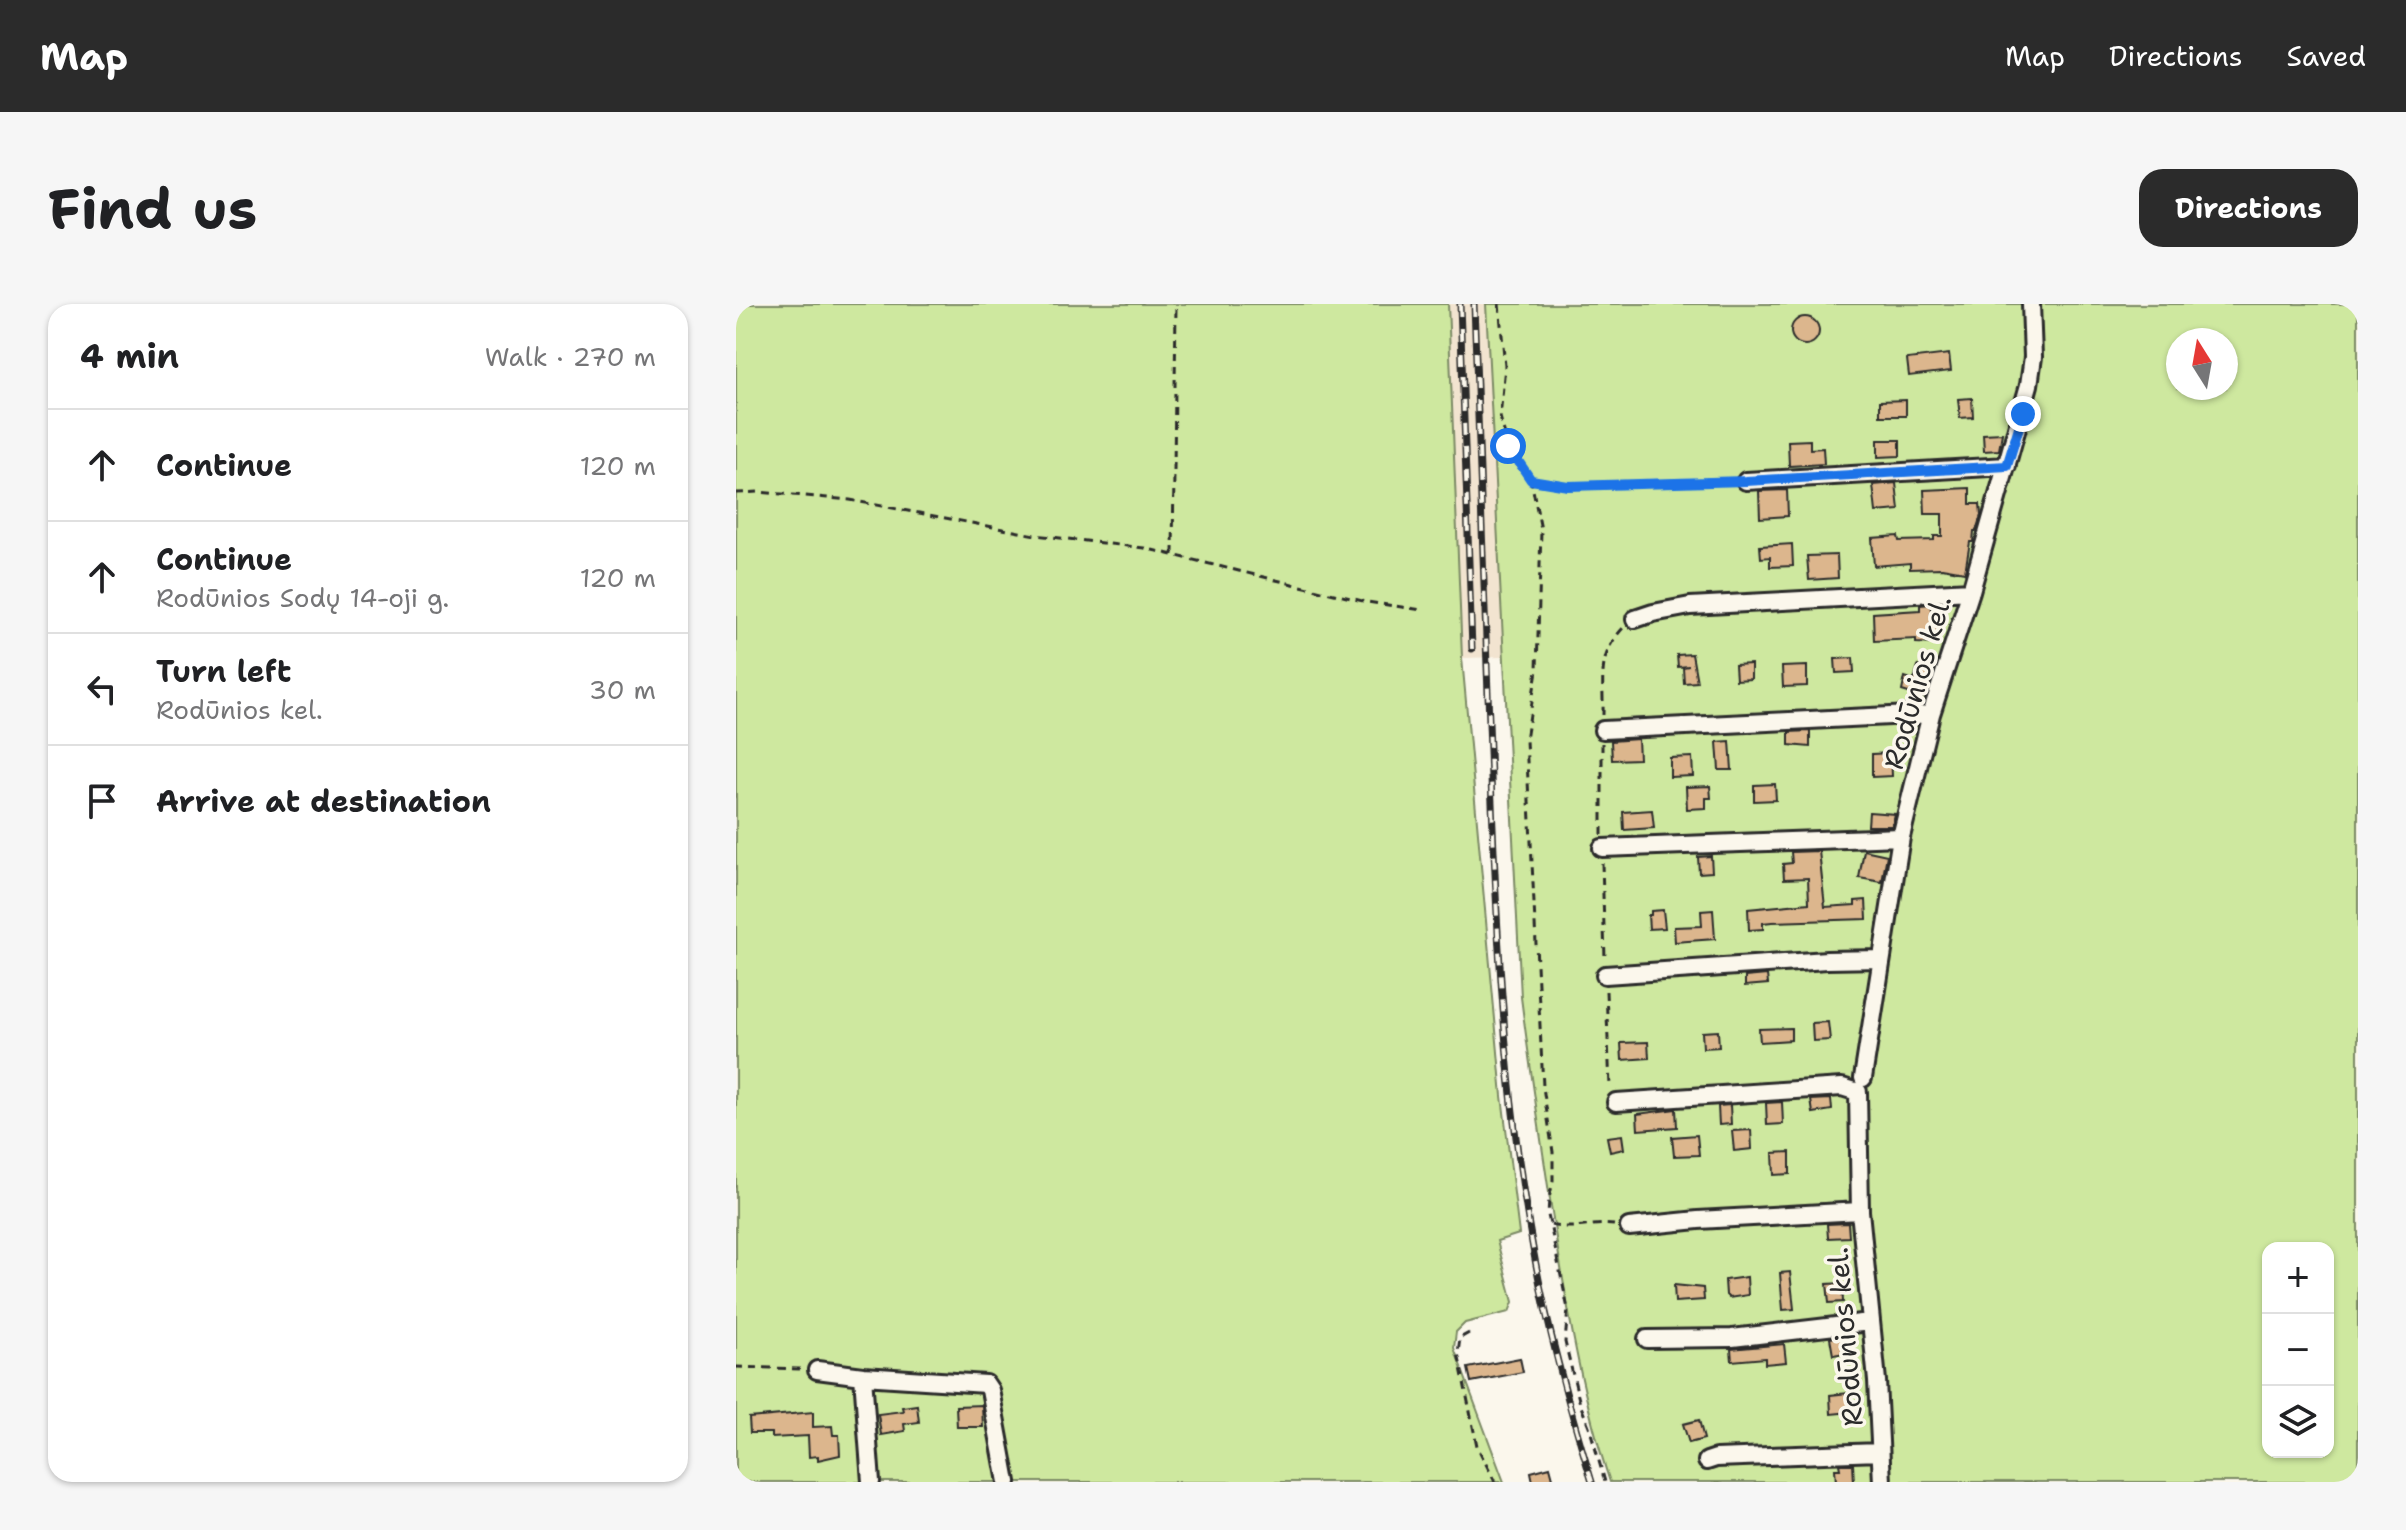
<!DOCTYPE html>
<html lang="en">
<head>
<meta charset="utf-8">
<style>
	body { margin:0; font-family:"Shantell Sans",sans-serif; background:#f6f6f6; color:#202124 }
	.controls { position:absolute; right:24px; bottom:24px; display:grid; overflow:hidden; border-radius:16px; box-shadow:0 2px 6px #0004 }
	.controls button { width:72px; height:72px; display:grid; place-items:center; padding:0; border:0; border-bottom:2px solid #e0e0e0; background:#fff; color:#202124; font:40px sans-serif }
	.compass { position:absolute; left:1430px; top:24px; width:72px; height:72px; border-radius:50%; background:#fff; box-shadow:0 2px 6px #0004; rotate:349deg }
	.stop { position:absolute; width:24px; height:24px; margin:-18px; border:6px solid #1a73e8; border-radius:50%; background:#fff }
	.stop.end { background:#1a73e8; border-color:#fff; box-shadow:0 2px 8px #0008 }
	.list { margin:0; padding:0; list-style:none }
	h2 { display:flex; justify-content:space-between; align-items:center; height:104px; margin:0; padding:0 32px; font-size:34px }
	h2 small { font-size:26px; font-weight:400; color:#757577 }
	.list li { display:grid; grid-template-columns:52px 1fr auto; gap:24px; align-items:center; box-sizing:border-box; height:112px; padding:0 32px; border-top:2px solid #e0e0e0 }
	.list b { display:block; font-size:30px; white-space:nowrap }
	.list p { margin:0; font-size:26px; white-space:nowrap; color:#757577 }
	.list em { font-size:26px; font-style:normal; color:#757577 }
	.icon { flex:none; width:44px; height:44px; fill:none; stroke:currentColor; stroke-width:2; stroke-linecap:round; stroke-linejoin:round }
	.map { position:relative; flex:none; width:1622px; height:1178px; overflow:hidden; border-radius:24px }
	header { display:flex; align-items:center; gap:48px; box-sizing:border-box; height:112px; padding:0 40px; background:#2b2b2b; color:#fff }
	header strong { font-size:38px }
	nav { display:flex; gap:44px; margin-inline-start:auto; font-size:28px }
	.intro { display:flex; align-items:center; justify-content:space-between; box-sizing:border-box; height:192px; padding:0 48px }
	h1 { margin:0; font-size:56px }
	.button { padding:20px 36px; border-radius:24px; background:#2b2b2b; color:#fff; font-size:28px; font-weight:700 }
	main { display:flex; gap:48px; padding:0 48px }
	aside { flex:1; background:#fff; border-radius:24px; box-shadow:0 2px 6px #0004 }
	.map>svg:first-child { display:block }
	.built { fill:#f2e4d0 }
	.green { fill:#cee89f; stroke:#7c8a65; stroke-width:2; fill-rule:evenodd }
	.building { fill:#dcb68d; stroke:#2b2b2b; stroke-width:2 }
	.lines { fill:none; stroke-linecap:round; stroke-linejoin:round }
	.minor-casing { stroke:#2b2b2b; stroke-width:22 }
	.path { stroke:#2b2b2b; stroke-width:3; stroke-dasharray:8 6; stroke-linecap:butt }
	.minor { stroke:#fbf7ec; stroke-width:16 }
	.rail-casing { stroke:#2b2b2b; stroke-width:7 }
	.rail { stroke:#fbf7ec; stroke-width:4; stroke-dasharray:12; stroke-linecap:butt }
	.route { stroke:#1a73e8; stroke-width:10 }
	.labels { text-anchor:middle; stroke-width:7; stroke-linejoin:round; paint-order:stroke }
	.street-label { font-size:28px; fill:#2b2b2b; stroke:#fbf7ec }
</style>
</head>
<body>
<header>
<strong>Map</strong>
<nav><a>Map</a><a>Directions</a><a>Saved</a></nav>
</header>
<div class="intro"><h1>Find us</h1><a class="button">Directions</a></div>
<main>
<aside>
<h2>4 min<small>Walk · 270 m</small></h2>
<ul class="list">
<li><svg class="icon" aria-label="ahead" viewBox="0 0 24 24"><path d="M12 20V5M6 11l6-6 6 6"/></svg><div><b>Continue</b></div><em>120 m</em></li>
<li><svg class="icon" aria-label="ahead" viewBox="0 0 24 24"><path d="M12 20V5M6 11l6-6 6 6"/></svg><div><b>Continue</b><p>Rodūnios Sodų 14-oji g.</p></div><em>120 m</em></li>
<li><svg class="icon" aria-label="left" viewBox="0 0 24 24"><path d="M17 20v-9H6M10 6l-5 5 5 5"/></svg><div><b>Turn left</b><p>Rodūnios kel.</p></div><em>30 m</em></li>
<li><svg class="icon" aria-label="arrive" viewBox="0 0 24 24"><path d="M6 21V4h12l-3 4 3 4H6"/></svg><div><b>Arrive at destination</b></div></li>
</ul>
</aside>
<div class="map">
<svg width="1622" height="1178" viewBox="0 0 1622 1178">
	<rect width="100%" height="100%" fill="#fbf7ec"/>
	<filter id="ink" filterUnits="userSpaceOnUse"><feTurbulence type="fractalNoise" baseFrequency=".0125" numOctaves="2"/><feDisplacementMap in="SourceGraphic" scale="16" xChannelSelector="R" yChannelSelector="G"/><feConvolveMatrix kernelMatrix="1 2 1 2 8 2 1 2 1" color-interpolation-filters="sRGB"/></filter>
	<g filter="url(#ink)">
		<path class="built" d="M712,0H750L768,353L726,354Z"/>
		<path class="green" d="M0,0H712L726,354L766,792L783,930L761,937L777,998L773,1008L729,1019L720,1028L718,1044L768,1178H0Z
			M750,0H1622V1178H874C847,1097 833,1013 819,928C807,850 795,772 785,693ZM1442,36H1490V84H1442ZM1532,944H1592V1148H1532Z"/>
		<path class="building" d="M1055 27a14 14 0 1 1 28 0a14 14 0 1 1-28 0Z
			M1213,50L1215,67L1173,72L1171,55Z
			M1236,94L1237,113L1224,114L1222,95Z
			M1170,96V112H1144V97Z
			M1266,129L1263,146L1248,147L1247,130Z
			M1074,136V145L1087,144L1088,160L1053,162L1052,137Z
			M1142,136H1164V152L1142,153Z
			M1160,179L1163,206L1140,208L1137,181Z
			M1234,184V200H1244L1245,211L1240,227H1238L1237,238H1234L1229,268L1206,264L1174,265V259L1138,262L1136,234L1162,232L1163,237L1198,236V232H1206V210H1189L1188,186Z
			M1051,186L1052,212L1024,214L1023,187Z
			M1056,240L1057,262L1034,263V253L1025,254L1024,242Z
			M1101,251L1102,274L1073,276L1071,252Z
			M1195,300V312H1202L1201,340L1180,339V335L1138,337L1137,309L1184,306V301Z
			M956,350L961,378L948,379L947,363L953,362L942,363L941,351Z
			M1117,354L1118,368L1100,369L1099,355Z
			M1015,360V375L1000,376L999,361Z
			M1071,362V382L1047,383L1046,363Z
			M1182,362L1198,366L1189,394L1166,387L1169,373L1178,376Z
			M1074,427V443L1053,441V428Z
			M902,435L903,455L876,456L875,437Z
			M994,437L996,466H983L981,438Z
			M1155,449L1156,472L1136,473V450Z
			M956,453L957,472L934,473V454Z
			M1039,480L1040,496L1018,497V481Z
			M974,482L975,494H970V504L951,505L950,483Z
			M916,506L918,524L888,526L887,508Z
			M1133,508L1159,510L1156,522H1132Z
			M1128,546L1151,551L1146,578L1123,574Z
			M1083,547L1089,603L1119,601V597L1130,596L1131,615L1036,618L1027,619V625L1013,626L1012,605L1073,599L1072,574L1048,575L1047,560L1056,559L1055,548Z
			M975,552L976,568L963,569L962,553Z
			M927,606L929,624L913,625L912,611H915V607Z
			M977,606L979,635L939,638L938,623L966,622L965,607Z
			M1031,671L1032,680L1009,682V673Z
			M1092,718L1094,736L1077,737L1076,719Z
			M1055,724V736L1024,738L1023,725Z
			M982,727L983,743L967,744L966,728Z
			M912,738L913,754L886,756L885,739Z
			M1095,795L1096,806L1077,809L1075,796Z
			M1046,798L1047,820L1031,821L1030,799Z
			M994,801L995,820L983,821L982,802Z
			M940,805L941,823L902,826L901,810Z
			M1015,826L1016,845L998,847L996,827Z
			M886,831L888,845L874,848L871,833Z
			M961,831L963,851L938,852L936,833Z
			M1054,848V870L1038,871L1037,849Z
			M1112,919L1113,933L1092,934L1091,920Z
			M1054,968L1058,1005L1047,1006L1044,969Z
			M1011,973L1012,991L993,994L990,991L989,976Z
			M1106,979L1107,998L1093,999L1091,980Z
			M938,981L967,984L968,996L939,998Z
			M1106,1032L1109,1049L1097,1051L1094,1034Z
			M1048,1040L1050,1058L1029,1060V1054L996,1057L995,1045Z
			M784,1054L787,1068L735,1078L732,1064Z
			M1113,1089L1115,1108L1095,1110L1094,1091Z
			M181,1101L183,1118L168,1120L169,1127L145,1131L142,1110L167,1107L166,1103Z
			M246,1101L247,1123H221L220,1102Z
			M77,1108V1123L96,1122L97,1131H103L104,1151L82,1156V1152L73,1153L72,1132L36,1134V1129H14L13,1114Z
			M963,1116L968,1135L953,1139L947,1120Z
			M1103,1160H1117L1118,1178H1100L1099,1165H1104Z
			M814,1163L818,1178H797L795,1168Z"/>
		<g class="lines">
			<g class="minor-casing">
				<path id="minor" d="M1010,177L1271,162
					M899,315L917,309L954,302L1235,287
					M867,426L1195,410
					M866,544L1165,533
					M869,671L1091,656L1145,655
					M1127,774L1165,533L1195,410L1235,287L1293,81L1297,53L1295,0
					M880,798L1106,783L1122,788L1124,907L1141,1077L1146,1178
					M893,923L962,916L1124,907
					M911,1035L996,1034L1134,1018
					M81,1066L127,1072L135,1178
					M127,1072L250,1080L254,1086L271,1178
					M971,1157L980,1154L1144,1148"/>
			</g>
			<path class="path" d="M763,0L769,62L764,113L772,142L795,176L805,226L801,366L790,436L807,783L817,848V878L813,894L812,911L832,1005L829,1038L844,1100L853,1122L869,1178
				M795,176L832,182L995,178
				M0,189L23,188L114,196L299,231L408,244L631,298L686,306
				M437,251L440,0
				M867,411C868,373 860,352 889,322
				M866,531V439
				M866,559L869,655
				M870,687L874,783
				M815,921C837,927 857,918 878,921
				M733,1029L724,1034L722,1049L741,1142L759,1178
				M0,1063L68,1065"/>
			<use href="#minor" class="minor"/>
			<g class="rail-casing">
				<path id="rail" d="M724,0L736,345
					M738,0C743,149 749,297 754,446C760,615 767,784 798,950C812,1027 833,1103 856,1178"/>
			</g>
			<use href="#rail" class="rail"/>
		</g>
	</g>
	<g class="lines" filter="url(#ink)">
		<path class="route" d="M772,142L795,176L832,182L1010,177L1271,162L1287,110"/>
	</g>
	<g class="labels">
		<g class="street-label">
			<text transform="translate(1181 378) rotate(-74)" y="10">Rodūnios kel.</text>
			<text transform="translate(1109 1033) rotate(-95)" y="10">Rodūnios kel.</text>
		</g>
	</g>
</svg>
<div class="controls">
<button>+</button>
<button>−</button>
<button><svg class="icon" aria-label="layers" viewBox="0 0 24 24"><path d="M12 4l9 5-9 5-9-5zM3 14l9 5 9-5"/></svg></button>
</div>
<svg class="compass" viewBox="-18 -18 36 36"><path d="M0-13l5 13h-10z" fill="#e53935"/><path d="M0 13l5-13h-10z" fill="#757577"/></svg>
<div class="stop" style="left:772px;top:142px"></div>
<div class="stop end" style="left:1287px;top:110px"></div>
</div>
</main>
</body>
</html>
